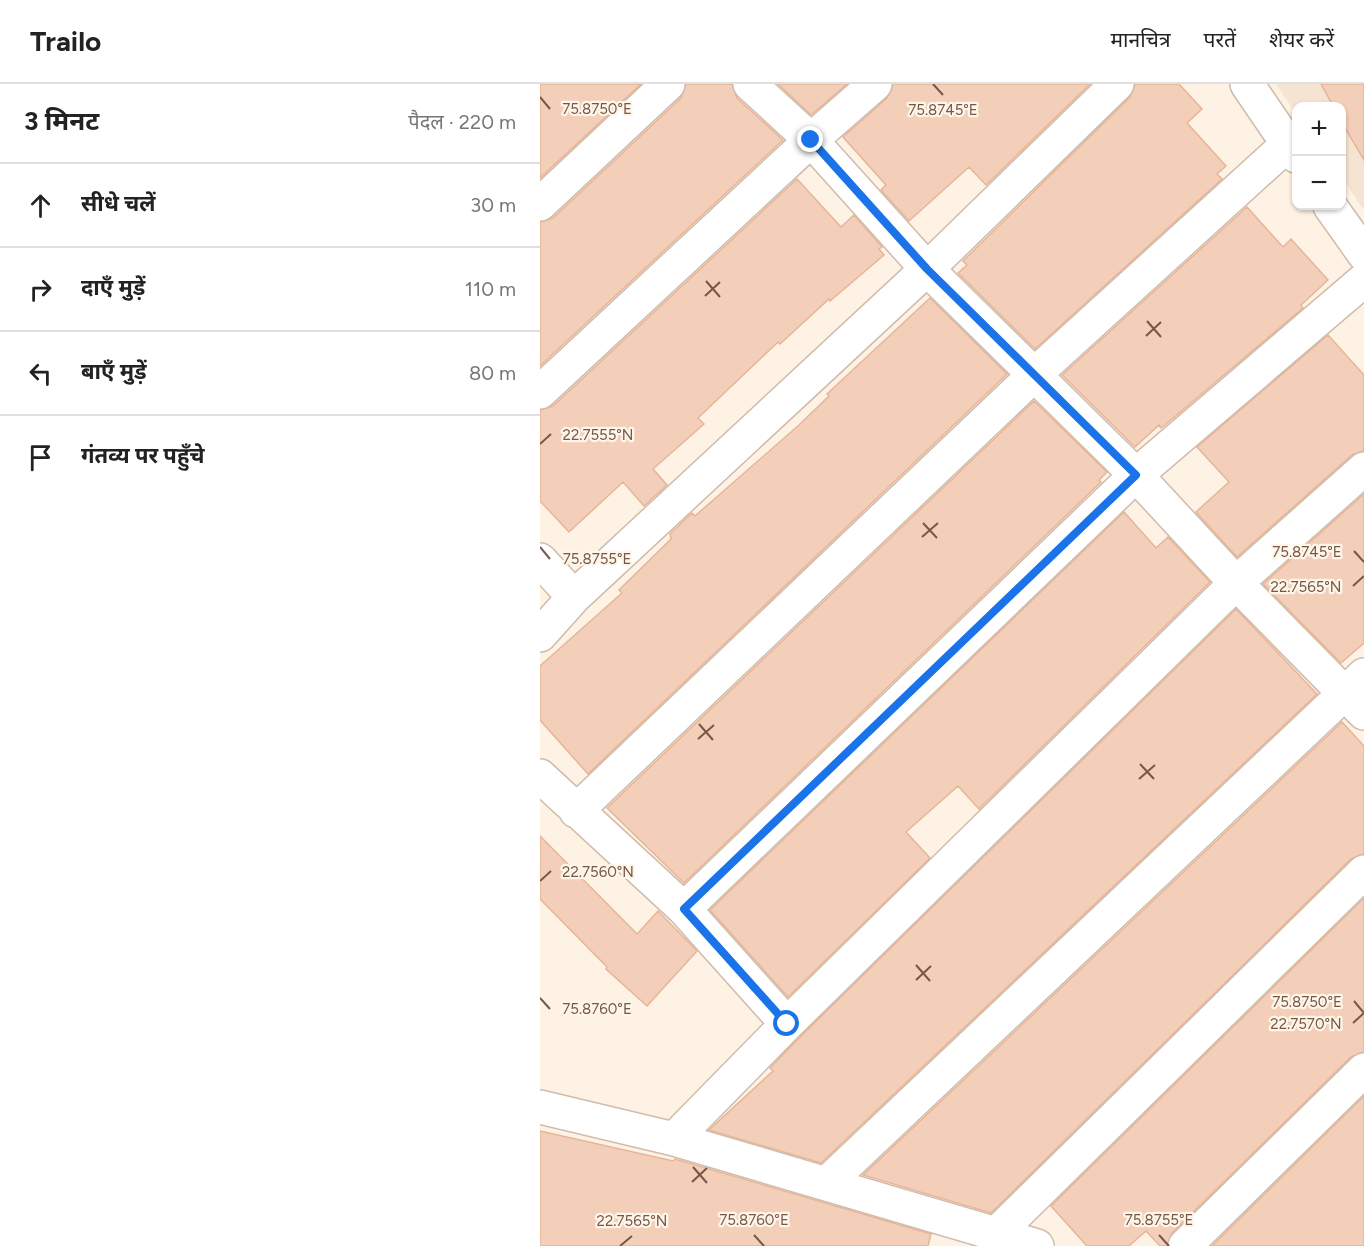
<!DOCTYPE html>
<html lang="hi">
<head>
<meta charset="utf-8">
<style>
	body { margin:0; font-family:Figtree,"Noto Sans Devanagari",sans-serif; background:#f6f6f6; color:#222 }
	.controls { position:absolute; right:18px; top:18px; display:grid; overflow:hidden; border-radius:12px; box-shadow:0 2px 4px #0004 }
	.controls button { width:54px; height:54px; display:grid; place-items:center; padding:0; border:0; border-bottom:2px solid #e0e0e0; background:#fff; color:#222; font:30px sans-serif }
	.stop { position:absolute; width:18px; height:18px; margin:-14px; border:4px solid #1a73e8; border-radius:50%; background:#fff }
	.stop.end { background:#1a73e8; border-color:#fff; box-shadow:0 2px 6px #0008 }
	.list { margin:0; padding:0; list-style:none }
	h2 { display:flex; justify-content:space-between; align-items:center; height:78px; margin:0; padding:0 24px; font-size:26px }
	h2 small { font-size:20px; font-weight:400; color:#767676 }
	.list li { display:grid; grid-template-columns:39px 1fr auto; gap:18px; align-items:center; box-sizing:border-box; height:84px; padding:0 24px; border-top:2px solid #e0e0e0 }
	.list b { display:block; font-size:22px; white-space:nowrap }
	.list em { font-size:20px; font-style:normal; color:#767676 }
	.icon { flex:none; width:33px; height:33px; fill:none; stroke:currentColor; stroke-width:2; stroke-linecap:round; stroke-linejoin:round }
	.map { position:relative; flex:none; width:824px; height:1162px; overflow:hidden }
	header { display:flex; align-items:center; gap:36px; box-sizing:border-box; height:84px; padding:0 30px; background:#fff; border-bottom:2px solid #e0e0e0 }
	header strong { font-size:28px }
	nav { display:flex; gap:33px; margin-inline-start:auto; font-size:21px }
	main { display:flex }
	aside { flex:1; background:#fff }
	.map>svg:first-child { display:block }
	.residential { fill:#f5e4d1 }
	.building { fill:#f3cfb9; stroke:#e6b599; stroke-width:1.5 }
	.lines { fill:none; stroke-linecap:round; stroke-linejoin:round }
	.minor-casing { stroke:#d0bbac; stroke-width:36 }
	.tertiary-casing { stroke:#d0bbac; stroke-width:36 }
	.minor { stroke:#fff; stroke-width:33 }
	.tertiary { stroke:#fff; stroke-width:33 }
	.route { stroke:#1a73e8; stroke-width:8 }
	.ticks { fill:none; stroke:#765748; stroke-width:2 }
	.ticks-label { font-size:15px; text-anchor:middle; fill:#765748; stroke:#fff6ea; stroke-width:4.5; stroke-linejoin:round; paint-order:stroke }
</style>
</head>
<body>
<header>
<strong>Trailo</strong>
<nav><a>मानचित्र</a><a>परतें</a><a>शेयर करें</a></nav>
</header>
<main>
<aside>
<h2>3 मिनट<small>पैदल · 220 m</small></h2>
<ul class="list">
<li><svg class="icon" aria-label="ahead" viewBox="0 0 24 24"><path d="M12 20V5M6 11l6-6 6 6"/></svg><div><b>सीधे चलें</b></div><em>30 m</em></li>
<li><svg class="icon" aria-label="right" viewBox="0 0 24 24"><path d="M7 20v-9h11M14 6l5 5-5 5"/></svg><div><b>दाएँ मुड़ें</b></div><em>110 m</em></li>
<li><svg class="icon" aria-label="left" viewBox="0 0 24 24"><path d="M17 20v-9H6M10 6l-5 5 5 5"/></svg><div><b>बाएँ मुड़ें</b></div><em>80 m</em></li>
<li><svg class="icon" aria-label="arrive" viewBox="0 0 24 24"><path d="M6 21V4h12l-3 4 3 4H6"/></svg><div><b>गंतव्य पर पहुँचे</b></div></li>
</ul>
</aside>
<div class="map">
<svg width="824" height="1162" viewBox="0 0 824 1162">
	<rect width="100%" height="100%" fill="#fdf2e3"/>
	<path class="residential" d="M736,0H824V126L802,94V22H756V30Z"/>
	<path class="building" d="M0,0H101L0,94Z
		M146,0H192L197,14L243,56L0,282V138L13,134L141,14Z
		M238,0H307L271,31Z
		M353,0H550L446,101L429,83L369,137L341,106L346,101L303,53L347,14Z
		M595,0H639L662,25L647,39L686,82L677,90L682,95L495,265L418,189L427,181L423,177L590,13Z
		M781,0H824V76L801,37V22H793Z
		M257,95L301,143L314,131L342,163L339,165L344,171L290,217L289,215L240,260L238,258L158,334L164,340L113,385L127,401L104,422L83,398L29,448L0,417V326L13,322Z
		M707,123L743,163L751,155L788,196L761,221L763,224L632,335L621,344L619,341L595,363L522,291Z
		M390,214L467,290L48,690L0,636V582L82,509L79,506L131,455L130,450L152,429L155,432L259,341L289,312L287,310Z
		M788,251L824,291V367L812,371L697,473L656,428L689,398L657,363Z
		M494,317L567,388L559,396L561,398L144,799L67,724Z
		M824,410V559L801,579L723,500Z
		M584,428L616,464L628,453L670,498L439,725L418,702L366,748L390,774L248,913L170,826Z
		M696,525L777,610L281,1079L169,1046L233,987L230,984L260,953Z
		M802,638L824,662V770L811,775L451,1129L323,1091Z
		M0,752L97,850L118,827L157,867L107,922L66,885L67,883L0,815Z
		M824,814V968L811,973L632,1149L627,1162H620L606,1147L589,1162H547L511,1122Z
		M824,1012V1162H672Z
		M0,1047L133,1077L135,1075L391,1150L388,1162H0Z"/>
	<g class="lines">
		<g class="minor-casing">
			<path id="minor" d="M210,0L271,56L387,185L596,391L696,499L824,629
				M0,120L128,0
				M0,308L271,56L335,0
				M0,476L34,513
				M0,551L34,513L387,185L577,0
				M0,692L144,825L247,940
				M36,727L495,290L748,60
				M144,825L596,391L824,196
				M0,1023L134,1055L497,1162
				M134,1055L247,940L696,499L824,385
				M287,1099L824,591
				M456,1150L824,788
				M645,1162L824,986"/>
		</g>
		<g class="tertiary-casing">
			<path id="tertiary" d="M707,0L756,72
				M790,122L824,170"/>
		</g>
		<use href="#minor" class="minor"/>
		<use href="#tertiary" class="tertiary"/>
	</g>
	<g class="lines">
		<path class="route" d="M247,940L144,825L596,391L387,185L271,56"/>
	</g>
	<path class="ticks" d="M393,0L403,11M0,13L10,25M166,197L180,213M165,212L180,198M607,237L621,253M606,252L621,238M0,360L11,350M383,439L397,454M382,453L398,439M0,463L10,475M814,467L824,478M813,502L824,492M159,640L173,656M158,655L174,641M600,680L614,695M599,695L615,681M0,797L11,787M376,881L390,897M376,896L391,882M0,914L10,925M814,917L824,929M813,939L824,929M153,1083L167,1099M152,1098L167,1084M214,1151L224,1162M619,1151L629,1162M80,1162L92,1152"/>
	<g class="ticks-label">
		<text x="57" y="30">75.8750°E</text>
		<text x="403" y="31">75.8745°E</text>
		<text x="58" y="356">22.7555°N</text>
		<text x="767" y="473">75.8745°E</text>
		<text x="57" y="480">75.8755°E</text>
		<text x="766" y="508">22.7565°N</text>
		<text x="58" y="793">22.7560°N</text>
		<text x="767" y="923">75.8750°E</text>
		<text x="57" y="930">75.8760°E</text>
		<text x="766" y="945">22.7570°N</text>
		<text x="214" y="1141">75.8760°E</text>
		<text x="619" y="1141">75.8755°E</text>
		<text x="92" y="1142">22.7565°N</text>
	</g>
</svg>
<div class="controls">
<button>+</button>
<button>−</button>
</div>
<div class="stop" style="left:247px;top:940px"></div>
<div class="stop end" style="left:271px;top:56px"></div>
</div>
</main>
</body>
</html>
